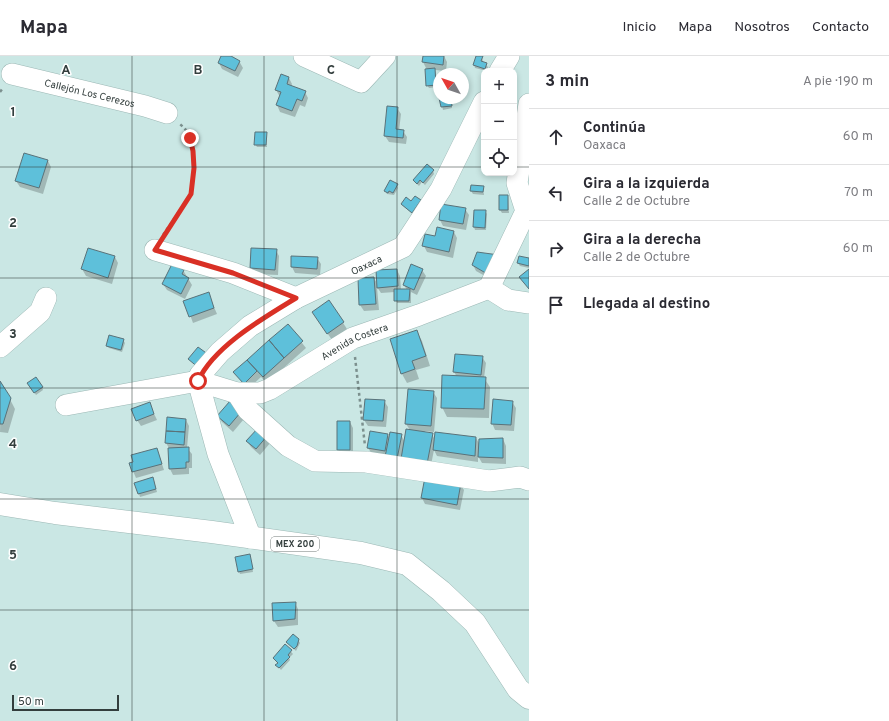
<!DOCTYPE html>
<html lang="es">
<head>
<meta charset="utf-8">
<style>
	body { margin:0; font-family:Overpass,sans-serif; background:#f2f2f3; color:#2b2b33 }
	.controls { position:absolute; right:12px; top:12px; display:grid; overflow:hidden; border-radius:8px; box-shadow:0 2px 6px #0003 }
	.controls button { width:36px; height:36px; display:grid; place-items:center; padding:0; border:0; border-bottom:1px solid #e1e1e2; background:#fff; color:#2b2b33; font:20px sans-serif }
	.compass { position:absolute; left:433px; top:12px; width:36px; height:36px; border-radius:50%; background:#fff; box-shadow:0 2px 6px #0003; rotate:310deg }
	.scale { position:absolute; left:12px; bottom:10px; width:107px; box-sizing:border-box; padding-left:4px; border:2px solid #333e3d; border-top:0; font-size:11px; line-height:14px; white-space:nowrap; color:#333e3d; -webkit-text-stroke:3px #fff; paint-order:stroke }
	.stop { position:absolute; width:12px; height:12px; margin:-9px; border:3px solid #d93025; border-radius:50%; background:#fff }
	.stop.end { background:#d93025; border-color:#fff; box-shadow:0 1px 4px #0008 }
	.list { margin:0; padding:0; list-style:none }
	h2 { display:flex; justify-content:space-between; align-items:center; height:52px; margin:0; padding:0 16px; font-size:17px }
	h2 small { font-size:13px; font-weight:400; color:#7c7c81 }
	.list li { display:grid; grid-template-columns:26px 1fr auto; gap:12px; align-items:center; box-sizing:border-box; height:56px; padding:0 16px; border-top:1px solid #e1e1e2 }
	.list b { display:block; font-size:15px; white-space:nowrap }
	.list p { margin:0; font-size:13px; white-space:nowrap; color:#7c7c81 }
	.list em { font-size:13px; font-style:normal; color:#7c7c81 }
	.icon { flex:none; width:22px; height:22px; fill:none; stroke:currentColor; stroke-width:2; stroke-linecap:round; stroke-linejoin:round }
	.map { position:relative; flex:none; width:529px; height:665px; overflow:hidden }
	header { display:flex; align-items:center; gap:24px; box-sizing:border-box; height:56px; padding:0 20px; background:#fff; border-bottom:1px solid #e1e1e2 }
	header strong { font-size:19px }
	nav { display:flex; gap:22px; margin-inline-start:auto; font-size:14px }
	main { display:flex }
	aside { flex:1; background:#fff }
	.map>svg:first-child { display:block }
	.shadow { fill:#0003 }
	.building { fill:#5ec0da; stroke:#5a7279 }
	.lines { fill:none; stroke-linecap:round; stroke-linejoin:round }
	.minor-casing { stroke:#9cb8b5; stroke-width:22 }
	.highway-casing { stroke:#9cb8b5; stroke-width:23 }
	.path { stroke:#7c908e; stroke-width:2.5; stroke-dasharray:3 3; stroke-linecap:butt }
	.minor { stroke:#fff; stroke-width:21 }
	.highway { stroke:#fff; stroke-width:22 }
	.route { stroke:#d93025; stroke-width:5 }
	.grid { fill:none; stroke:#333e3d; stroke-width:1; stroke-opacity:0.55 }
	.labels { text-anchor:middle; stroke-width:3; stroke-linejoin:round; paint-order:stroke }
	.shield { fill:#fff; stroke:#707877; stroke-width:1 }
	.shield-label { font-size:9px; font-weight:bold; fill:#333e3d }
	.street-label { font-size:10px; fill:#333e3d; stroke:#fff }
	.grid-label { font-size:13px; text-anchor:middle; font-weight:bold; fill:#333e3d; stroke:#fff; stroke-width:3; stroke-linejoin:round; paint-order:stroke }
</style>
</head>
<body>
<header>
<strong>Mapa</strong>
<nav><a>Inicio</a><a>Mapa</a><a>Nosotros</a><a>Contacto</a></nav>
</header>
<main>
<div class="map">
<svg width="529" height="665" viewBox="0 0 529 665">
	<rect width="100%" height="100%" fill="#cae7e4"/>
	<path class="shadow" d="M222,0H228L239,5L243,12L238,21L222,13L219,7Z
		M424,0H444L447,6L446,15L435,14L437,31L429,32L427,29V14L423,6Z
		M477,0H482L483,6L488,11L487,15L475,12L474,9Z
		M289,22L292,28L291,31L305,36L308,42L305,51L300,49L295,61L280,56L277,49L280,41L276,34Z
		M440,42H451L452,52L443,54Z
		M388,51L397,52L401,58L399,75H403L407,81L406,88L389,86L385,80Z
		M266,77L267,91H257L255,88Z
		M48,105L51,111L43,138L20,131L16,125Z
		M433,115L434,118L425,129L422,126L419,130L414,125Z
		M397,129L398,132L394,139L387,138L385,135Z
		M483,131L484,139L473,138L471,135Z
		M508,140L509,157H502L500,154Z
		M415,141L421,145L414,159L402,149L412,146Z
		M465,153L469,159L466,174L443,170L440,164Z
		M475,155H485L487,158L486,174H475L474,171Z
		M438,172L454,176L457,182L453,202L427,196L424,190L435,182Z
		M89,193L115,201L118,207L112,228L86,220L82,213Z
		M276,194L279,200L278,219L255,218L251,212Z
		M478,197L492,224L476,215L473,209Z
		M292,201L317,202L321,208L320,219L295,217L292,211Z
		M529,203V212L520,210L518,207Z
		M183,214L192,229L185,243L167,234L163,228Z
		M397,214L400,220L401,234H407L404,229L422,214L426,220L417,239L411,236V247H397L395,236L381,237L377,231L379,254L364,255L360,249L359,223L374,222L378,229Z
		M208,237L217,258L193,267L185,245Z
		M329,245L347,273L332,284L317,262Z
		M288,269L306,292L267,327L261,321L248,333L234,316Z
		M417,276L422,285L430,310L416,314L419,323L407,327L402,318Z
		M123,284L125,287L122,296L109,292L107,290Z
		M482,301L486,307L484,322L490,331L489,362L447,361L442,351L457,321L454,316Z
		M1,326L15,353L8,377L0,376Z
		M29,328L42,331L43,334L36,339Z
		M409,334L433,336L437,342L434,376L425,375L424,377L432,378L435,384L476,382L480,389L503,383L506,390V408L482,407L478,400V406L437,400L434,394L430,414L372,398L368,392L388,379L390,383L401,379L405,386L410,374L406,368Z
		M366,344L384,345L388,351L386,371L368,370L364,364Z
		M512,346L516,352L514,375L495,374L492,367Z
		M149,347L157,364L141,370L137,364Z
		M241,356L244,363L233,376L222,366L218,360Z
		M168,362L186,364L189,370L187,392L192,398V412H189V418L173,419L170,413L169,392L166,387Z
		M350,366L353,372V400H341L338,394Z
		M267,380L271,386L260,399L251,391L247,385Z
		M157,393L164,414L136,422L130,408Z
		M154,425L157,436L140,441L136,428Z
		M460,428L464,434L460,454L425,448L422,442Z
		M250,500L253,516L240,518L239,515Z
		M295,547L298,553V569L278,571L274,565L273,548Z
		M298,584L300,587L296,595L287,586Z
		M285,589L293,598L289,602L290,604L281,614L277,609L278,608L274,602Z"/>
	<path class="building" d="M221,0H231L240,5L235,15L218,7Z
		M423,0H444L443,9L422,6Z
		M476,0H483L481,5L487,7L485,13L473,9Z
		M435,12L436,29L426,30L425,13Z
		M281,18L289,21L287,28L306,35L302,45L297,43L292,55L276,49L281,36L275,34Z
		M439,42H451L452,50L441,51Z
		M387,50L398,51L396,73L404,74L403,82L384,80Z
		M255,76H267L266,89H254Z
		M24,97L48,104L39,132L15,125Z
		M427,108L434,114L423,127L420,124L417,128L413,124Z
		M390,124L398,128L393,137L389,135L388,137L384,135Z
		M471,129L484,130L483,136L470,135Z
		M499,139H508V154H499Z
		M415,140L421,144L412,157L401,148L406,141L411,145Z
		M441,148L466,152L463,168L439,164Z
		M474,154H486L485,172L473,171Z
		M437,171L454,175L449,196L422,190L425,178L435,180Z
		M88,192L115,200L108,222L81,213Z
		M251,192L277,193L275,214L250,212Z
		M477,196L499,199L489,219L472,209Z
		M291,200L318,201L317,213L291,211Z
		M519,200L529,202V210L517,207Z
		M172,208L184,214L182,218L189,222L181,238L162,228Z
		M411,208L423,213L414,234L403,229Z
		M397,213L398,230L377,232L376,214Z
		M529,213V233L519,221Z
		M374,221L376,248L359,249L358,222Z
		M394,233H410L409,245H394Z
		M209,236L214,252L189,261L183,245Z
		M329,244L344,266L327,278L312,256Z
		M288,268L303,285L284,302L269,284Z
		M417,274L426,300L412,305L415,313L401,318L390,283Z
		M109,279L124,283L121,294L106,290Z
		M269,284L284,302L263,321L247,304Z
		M198,291L209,299L199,312L188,303Z
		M455,298L483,300L481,319L453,316Z
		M247,304L257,315L244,328L233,316Z
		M442,319L486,321L484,353L441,352Z
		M36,321L43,331L34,337L27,327Z
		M0,325L11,342L3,368H0Z
		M408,333L434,335L431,370L405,368Z
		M365,343L385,344L383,365L363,364Z
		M493,343L513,345L511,369L491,368Z
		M230,345L241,356L229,370L217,360Z
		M150,346L154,358L136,365L131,353Z
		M167,361L186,363L185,376L166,375Z
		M337,365H350V394H337Z
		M259,371L268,379L256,393L246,385Z
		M406,373L433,377L427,408L401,403Z
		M166,375L185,376L184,389L165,387Z
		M370,375L388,378L385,395L367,392Z
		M390,376L402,378L397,403L385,401Z
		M435,376L476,381L475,400L433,394Z
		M503,382V402L478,401L479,383Z
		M189,391V406H186V412L169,413L168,392Z
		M157,392L162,408L132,416L129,407L133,406L131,399Z
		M153,421L156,433L138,438L134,427Z
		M425,421L461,427L457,449L421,442Z
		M250,498L253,513L238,516L235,501Z
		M296,546L295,563L273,565L272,547Z
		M293,578L299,583L297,590L294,593L286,586Z
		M285,588L292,594L288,599L290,601L279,612L275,609L278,607L273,602Z"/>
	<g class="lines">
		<g class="minor-casing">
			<g id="minor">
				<path d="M304,0L361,26L385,0"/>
				<path d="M500,15L509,0"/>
				<path id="s1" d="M12,18L145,50L167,57"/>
				<path d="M155,194L233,217L296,242"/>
				<path d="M489,232L508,244L529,247"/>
				<path d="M0,291L40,256L46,242"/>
				<path id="s2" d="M198,325L200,319L220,296L250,270L296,242L403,191L441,133L484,46"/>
				<path d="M198,325L218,398L251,482"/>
				<path d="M237,337L248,354L288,390L315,405L366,406L489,425L520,421L529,424"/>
				<path id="s3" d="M66,349L198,325L237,337H260L270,333L353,282L419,259L489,232L526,155L517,127L529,48"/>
			</g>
		</g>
		<g class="highway-casing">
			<path id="highway" d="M0,448L55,457L212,476L361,497L407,508L441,535L475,567L518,633L529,642"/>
		</g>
		<path class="path" d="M0,36L3,32
			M163,179L191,138L194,111L193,95L186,74L179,67
			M355,301L365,390"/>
		<use href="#minor" class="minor"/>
		<use href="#highway" class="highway"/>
	</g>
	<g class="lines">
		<path class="route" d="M190,82L193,95L194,112L191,138L155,194L233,217L296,242C265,261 214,290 198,325"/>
	</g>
	<path class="grid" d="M132,0V665M264,0V665M397,0V665M0,111H484M514,111H529M0,222H529M0,332H529M0,443H529M0,554H529"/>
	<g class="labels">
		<rect class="shield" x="271" y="481" width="48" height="14" rx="3"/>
		<g class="shield-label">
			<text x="295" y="491">MEX 200</text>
		</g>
		<g class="street-label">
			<text dy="4" stroke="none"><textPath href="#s1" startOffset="80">Callejón Los Cerezos</textPath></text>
			<text dy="4" stroke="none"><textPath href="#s2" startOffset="208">Oaxaca</textPath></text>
			<text dy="4" stroke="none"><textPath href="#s3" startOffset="306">Avenida Costera</textPath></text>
		</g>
	</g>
	<g class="grid-label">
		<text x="66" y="18">A</text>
		<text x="198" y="18">B</text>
		<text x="331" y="18">C</text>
		<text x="13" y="60">1</text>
		<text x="13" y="171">2</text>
		<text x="13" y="282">3</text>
		<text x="13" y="392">4</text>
		<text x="13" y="503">5</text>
		<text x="13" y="614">6</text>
	</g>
</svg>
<div class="controls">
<button>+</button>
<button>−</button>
<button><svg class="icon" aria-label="locate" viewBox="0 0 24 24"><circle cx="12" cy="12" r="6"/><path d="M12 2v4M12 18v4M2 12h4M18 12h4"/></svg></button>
</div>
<svg class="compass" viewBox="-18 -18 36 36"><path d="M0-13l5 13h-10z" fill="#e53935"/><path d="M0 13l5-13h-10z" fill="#7c7c81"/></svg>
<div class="scale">50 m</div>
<div class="stop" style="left:198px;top:325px"></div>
<div class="stop end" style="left:190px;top:82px"></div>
</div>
<aside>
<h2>3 min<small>A pie · 190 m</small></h2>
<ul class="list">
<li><svg class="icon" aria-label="ahead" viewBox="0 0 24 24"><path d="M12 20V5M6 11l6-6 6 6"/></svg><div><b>Continúa</b><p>Oaxaca</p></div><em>60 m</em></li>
<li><svg class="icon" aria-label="left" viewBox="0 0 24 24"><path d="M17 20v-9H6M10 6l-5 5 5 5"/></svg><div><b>Gira a la izquierda</b><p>Calle 2 de Octubre</p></div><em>70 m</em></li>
<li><svg class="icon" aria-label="right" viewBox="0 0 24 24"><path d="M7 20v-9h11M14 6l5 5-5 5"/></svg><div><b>Gira a la derecha</b><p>Calle 2 de Octubre</p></div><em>60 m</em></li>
<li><svg class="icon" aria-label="arrive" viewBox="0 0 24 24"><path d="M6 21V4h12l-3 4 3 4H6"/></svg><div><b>Llegada al destino</b></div></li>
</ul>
</aside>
</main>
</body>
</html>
